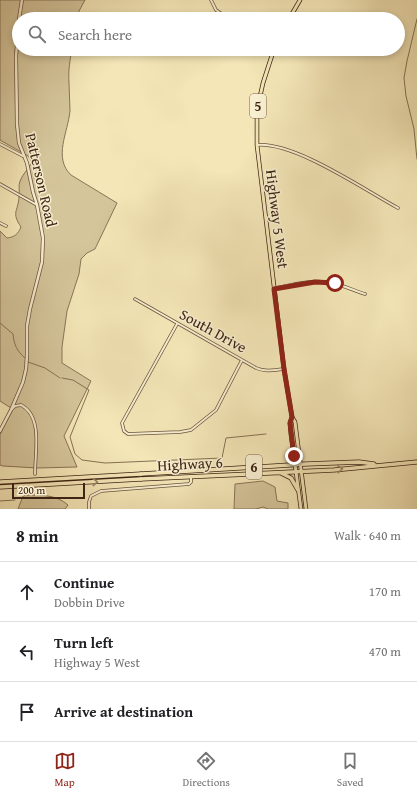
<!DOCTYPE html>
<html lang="en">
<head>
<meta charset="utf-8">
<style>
	body { margin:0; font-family:"Gentium Book Plus",serif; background:#f2f2f2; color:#202124 }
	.scale { position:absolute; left:12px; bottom:10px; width:73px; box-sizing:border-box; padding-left:4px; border:2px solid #3e2415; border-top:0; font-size:11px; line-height:14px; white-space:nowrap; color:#3e2415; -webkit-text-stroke:3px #f8efd0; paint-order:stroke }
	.stop { position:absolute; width:12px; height:12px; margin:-9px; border:3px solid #8f2418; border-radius:50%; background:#fff }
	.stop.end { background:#8f2418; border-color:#fff; box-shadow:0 1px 4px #0008 }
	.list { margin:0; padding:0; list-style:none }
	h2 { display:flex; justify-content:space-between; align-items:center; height:52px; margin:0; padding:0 16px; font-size:17px }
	h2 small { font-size:13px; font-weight:400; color:#757577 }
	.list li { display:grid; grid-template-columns:26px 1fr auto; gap:12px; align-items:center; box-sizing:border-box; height:60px; padding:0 16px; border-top:1px solid #e0e0e0 }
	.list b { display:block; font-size:15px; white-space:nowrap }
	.list p { margin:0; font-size:13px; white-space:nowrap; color:#757577 }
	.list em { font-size:13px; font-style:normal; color:#757577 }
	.icon { flex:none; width:22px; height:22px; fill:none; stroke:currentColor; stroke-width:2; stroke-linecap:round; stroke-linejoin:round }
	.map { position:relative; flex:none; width:417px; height:509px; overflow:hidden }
	.search { position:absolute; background:#fff; box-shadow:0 2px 6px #0003; left:12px; right:12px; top:12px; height:44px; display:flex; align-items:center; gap:10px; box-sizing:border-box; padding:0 14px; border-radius:22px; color:#757577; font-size:15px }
	.sheet { height:232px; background:#fff }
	nav { display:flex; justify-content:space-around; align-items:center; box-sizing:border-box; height:56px; border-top:1px solid #e0e0e0; background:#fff; font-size:11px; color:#757577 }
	nav a { display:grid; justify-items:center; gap:2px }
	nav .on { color:#8f2418 }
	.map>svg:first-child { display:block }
	.green { fill:#d5c59b; stroke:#8a7458 }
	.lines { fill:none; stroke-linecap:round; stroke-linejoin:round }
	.stream { stroke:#867155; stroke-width:1 }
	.minor-casing { stroke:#6c543e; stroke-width:3.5 }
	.tertiary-casing { stroke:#6c543e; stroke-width:4 }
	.primary-casing { stroke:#3e2415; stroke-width:4.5 }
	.trunk-casing { stroke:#3e2415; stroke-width:5 }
	.motorway-casing { stroke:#3e2415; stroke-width:5 }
	.minor { stroke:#f8efd0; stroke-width:2 }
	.tertiary { stroke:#f8efd0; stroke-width:2.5 }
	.primary { stroke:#f4e6b7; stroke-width:3 }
	.trunk { stroke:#f4e6b7; stroke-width:3.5 }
	.motorway { stroke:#f4e6b7; stroke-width:3.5 }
	.oneway { stroke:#998566 }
	.route { stroke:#8f2418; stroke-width:5 }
	.labels { text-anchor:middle; stroke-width:3; stroke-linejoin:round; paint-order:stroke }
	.shield { fill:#f8efd0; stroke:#76614d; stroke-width:1 }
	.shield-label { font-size:14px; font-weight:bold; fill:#3e2415 }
	.street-label { font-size:15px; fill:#3e2415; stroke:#f8efd0 }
</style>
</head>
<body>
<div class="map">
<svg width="417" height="509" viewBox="0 0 417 509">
	<rect width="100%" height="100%" fill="#f4e6b7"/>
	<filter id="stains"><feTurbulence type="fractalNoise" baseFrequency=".005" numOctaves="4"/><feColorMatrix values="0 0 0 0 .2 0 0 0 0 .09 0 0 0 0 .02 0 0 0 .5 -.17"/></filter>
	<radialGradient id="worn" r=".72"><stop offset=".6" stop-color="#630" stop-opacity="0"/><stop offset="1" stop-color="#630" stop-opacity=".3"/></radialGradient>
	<path class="green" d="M0,0H85L79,11L78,19H19V49H72C70,60 68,71 69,83C69,92 70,102 70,111C68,132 53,158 71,175L117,203L95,249L87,253L81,259L79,274L67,311L62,347V363L91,381L64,436L77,467L37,468L3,466L0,465V435L11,408L0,401V231L7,238C15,237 18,234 21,227C11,212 18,212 19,197C20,191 18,186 20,181C23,173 29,169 32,162L28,156L0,140Z
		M263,481L275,487L277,501L288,503V509H268L263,507L256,509H234L235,484Z
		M28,495C42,495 57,495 68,505L65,509H18L23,496Z"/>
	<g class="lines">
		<path class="stream" d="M417,19L407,61L404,78L406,96L414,129L417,159
			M0,323L13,334C14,345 17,351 25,358
			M28,362L45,368L60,378
			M62,378L73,380L89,390L70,437L75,454L82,460L105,463L222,458L226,438L266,434
			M0,501L15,500"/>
		<g class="minor-casing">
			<path id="minor" d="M211,0L216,10L229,19
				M215,19L219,13
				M191,54L194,49
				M0,144L23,156
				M257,145C295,142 363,189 398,208
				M0,184L37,205
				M0,223L6,226
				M275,288C291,285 309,280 325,282C339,283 352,290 365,294
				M135,299L256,368C265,372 274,370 284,369
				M177,324L122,423L124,431L128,434L180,432L191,430L216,410L242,360
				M12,409L15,406L21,405C43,416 35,452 35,474
				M89,509V502L91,496L101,491L189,484L191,482V477"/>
		</g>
		<g class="tertiary-casing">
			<path id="tertiary" d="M19,19L22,0
				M0,431L11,410L23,382L26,369L27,355V326L30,309L42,262L43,238L37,205L33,192L27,163L19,143L17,124L16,56L19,23"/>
		</g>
		<g class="primary-casing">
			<path id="primary" d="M289,19L300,0
				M274,49L263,83L257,110V145L284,369L292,417L295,422L306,509
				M292,417L290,423L291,435L301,509"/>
		</g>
		<g class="trunk-casing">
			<path id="trunk" d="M281,473L291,478L298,490
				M141,474L306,464L359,462L374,464
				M141,479L334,470L417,462"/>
		</g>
		<g class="motorway-casing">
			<path id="motorway" d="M0,482L141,474
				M0,487L141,479"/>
		</g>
		<use href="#minor" class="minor"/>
		<use href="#tertiary" class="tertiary"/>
		<use href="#primary" class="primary"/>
		<use href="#trunk" class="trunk"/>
		<use href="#motorway" class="motorway"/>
	</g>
	<defs><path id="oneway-chevron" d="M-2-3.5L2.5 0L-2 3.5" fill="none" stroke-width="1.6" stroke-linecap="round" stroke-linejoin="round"/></defs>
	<g class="oneway">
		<use href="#oneway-chevron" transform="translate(340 469) rotate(-5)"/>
		<use href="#oneway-chevron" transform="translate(95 482) rotate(-4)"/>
	</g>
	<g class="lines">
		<path class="route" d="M294,456L290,423L292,417L284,369L274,289L315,282L335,283"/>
	</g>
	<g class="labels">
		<g class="shield">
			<rect x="250" y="94" width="16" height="24" rx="3"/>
			<rect x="246" y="455" width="16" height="24" rx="3"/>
		</g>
		<g class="shield-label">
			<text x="258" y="111">5</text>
			<text x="254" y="472">6</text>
		</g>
		<g class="street-label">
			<text transform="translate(41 180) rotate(77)" y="5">Patterson Road</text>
			<text transform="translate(277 219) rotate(83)" y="5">Highway 5 West</text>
			<text transform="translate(213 331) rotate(29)" y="5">South Drive</text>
			<text transform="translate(190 464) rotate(-3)" y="5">Highway 6</text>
		</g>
	</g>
	<rect width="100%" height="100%" filter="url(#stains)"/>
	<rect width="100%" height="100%" fill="url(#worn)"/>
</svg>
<div class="scale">200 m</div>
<div class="stop" style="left:335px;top:283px"></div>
<div class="stop end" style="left:294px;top:456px"></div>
<div class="search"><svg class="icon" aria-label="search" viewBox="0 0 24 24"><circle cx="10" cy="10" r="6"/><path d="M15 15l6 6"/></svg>Search here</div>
</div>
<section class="sheet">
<h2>8 min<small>Walk · 640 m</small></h2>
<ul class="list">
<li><svg class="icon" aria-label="ahead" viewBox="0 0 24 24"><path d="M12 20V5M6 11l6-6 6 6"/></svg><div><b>Continue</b><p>Dobbin Drive</p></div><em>170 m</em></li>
<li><svg class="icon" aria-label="left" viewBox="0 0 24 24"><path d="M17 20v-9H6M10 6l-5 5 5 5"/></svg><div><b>Turn left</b><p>Highway 5 West</p></div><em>470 m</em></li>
<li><svg class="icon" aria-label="arrive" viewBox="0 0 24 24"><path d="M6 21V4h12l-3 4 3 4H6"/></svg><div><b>Arrive at destination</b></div></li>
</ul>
</section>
<nav>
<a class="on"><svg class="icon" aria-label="map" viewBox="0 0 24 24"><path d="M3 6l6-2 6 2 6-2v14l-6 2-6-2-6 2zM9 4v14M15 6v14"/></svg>Map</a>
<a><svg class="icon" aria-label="directions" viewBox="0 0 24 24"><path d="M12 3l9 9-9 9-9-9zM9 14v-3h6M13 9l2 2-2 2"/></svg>Directions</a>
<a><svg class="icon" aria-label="saved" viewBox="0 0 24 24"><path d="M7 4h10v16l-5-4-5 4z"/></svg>Saved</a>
</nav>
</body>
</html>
